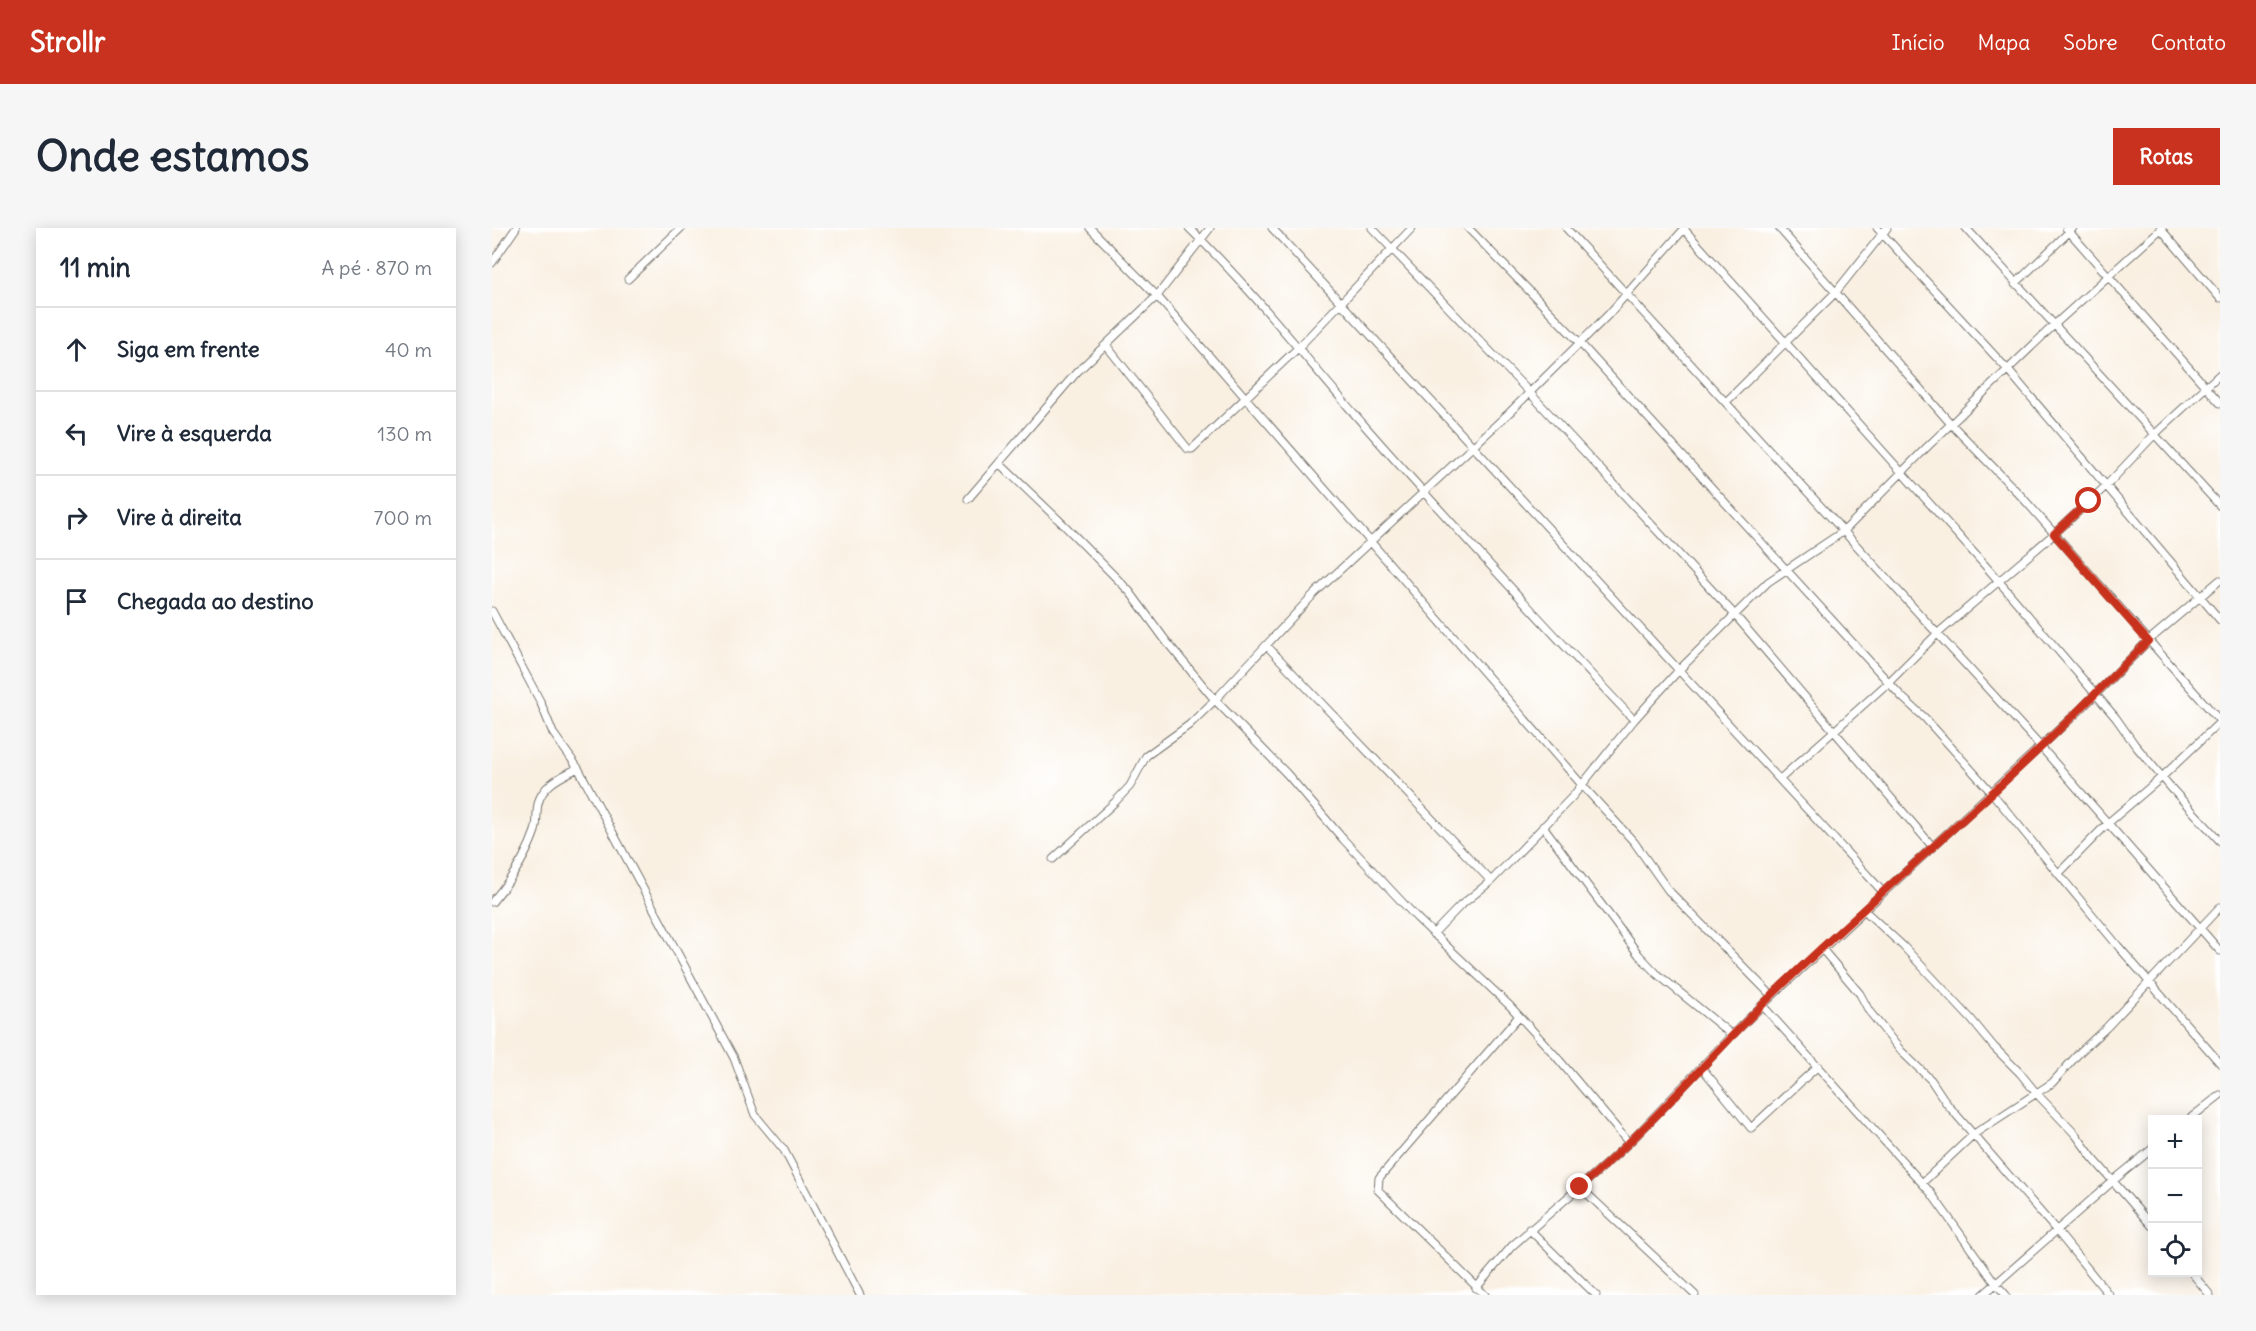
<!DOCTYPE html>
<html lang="pt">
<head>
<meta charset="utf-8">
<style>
	body { margin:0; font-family:Delius,sans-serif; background:#f6f6f7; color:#1f2937 }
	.controls { position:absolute; right:18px; bottom:18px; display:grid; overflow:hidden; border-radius:0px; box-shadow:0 3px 15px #0003 }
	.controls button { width:54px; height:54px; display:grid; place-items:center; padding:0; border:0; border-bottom:2px solid #e0e1e3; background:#fff; color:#1f2937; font:30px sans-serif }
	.stop { position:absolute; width:18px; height:18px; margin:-14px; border:4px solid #c8321e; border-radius:50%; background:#fff }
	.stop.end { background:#c8321e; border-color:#fff; box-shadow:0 2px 6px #0008 }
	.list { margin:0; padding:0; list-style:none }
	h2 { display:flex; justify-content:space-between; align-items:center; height:78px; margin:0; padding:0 24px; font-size:26px }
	h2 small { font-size:20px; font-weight:400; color:#747a83 }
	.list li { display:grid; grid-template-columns:39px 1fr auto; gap:18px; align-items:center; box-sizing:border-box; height:84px; padding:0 24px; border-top:2px solid #e0e1e3 }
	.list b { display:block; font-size:22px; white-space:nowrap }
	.list em { font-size:20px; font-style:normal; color:#747a83 }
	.icon { flex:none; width:33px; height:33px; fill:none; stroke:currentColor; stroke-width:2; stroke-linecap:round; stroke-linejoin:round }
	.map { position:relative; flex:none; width:1728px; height:1067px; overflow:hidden; border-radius:0px }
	header { display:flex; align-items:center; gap:36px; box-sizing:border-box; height:84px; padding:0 30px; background:#c8321e; color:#fff }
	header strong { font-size:28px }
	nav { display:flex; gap:33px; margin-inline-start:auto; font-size:21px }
	.intro { display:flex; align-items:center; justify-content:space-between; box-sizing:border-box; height:144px; padding:0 36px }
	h1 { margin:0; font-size:42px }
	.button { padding:15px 27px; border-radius:0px; background:#c8321e; color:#fff; font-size:21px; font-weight:700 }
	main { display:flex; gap:36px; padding:0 36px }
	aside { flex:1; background:#fff; border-radius:0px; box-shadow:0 3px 15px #0003 }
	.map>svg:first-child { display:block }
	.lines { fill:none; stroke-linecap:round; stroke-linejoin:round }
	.minor-casing { stroke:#73706b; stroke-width:9 }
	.minor { stroke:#fff; stroke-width:7 }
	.route { stroke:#c8321e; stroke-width:8 }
</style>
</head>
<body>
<header>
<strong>Strollr</strong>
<nav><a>Início</a><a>Mapa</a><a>Sobre</a><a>Contato</a></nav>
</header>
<div class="intro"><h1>Onde estamos</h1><a class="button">Rotas</a></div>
<main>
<aside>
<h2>11 min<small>A pé · 870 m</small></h2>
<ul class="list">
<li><svg class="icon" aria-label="ahead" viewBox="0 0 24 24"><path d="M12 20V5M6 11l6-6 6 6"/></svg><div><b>Siga em frente</b></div><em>40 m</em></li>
<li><svg class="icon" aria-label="left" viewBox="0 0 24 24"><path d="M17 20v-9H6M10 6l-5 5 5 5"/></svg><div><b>Vire à esquerda</b></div><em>130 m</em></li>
<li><svg class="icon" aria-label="right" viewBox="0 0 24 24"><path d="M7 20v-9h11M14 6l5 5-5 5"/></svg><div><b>Vire à direita</b></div><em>700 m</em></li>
<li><svg class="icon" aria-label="arrive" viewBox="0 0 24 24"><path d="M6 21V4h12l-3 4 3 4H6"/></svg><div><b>Chegada ao destino</b></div></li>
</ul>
</aside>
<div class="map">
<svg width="1728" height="1067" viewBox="0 0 1728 1067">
	<rect width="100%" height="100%" fill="#fff"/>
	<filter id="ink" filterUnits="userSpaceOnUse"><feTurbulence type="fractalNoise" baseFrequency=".0167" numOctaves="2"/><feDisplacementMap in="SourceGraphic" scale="12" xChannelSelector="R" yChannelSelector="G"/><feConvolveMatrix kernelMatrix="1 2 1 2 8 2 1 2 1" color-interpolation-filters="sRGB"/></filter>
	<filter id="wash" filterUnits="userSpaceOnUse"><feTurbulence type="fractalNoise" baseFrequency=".008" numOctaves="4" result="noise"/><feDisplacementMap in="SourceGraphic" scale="24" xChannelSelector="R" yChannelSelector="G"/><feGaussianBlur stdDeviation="1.35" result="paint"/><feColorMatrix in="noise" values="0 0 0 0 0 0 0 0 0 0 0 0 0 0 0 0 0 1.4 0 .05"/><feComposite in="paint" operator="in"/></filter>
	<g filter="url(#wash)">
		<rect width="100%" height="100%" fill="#f9f0e2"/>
	</g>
	<g filter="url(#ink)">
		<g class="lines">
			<g class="minor-casing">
				<path id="minor" d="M598,0L665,68L1090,557L1142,614L1176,662L1280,768L1240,807L1142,910L1113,937L1020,1018L984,1060
					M697,0C760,61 814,131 872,197C960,297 1051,395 1142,492
					M780,0L1391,664
					M880,0L1038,165L1243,387L1440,618
					M976,0L1088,115L1410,469L1433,490L1500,565L1626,718L1728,835
					M1074,0L1549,519L1728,723
					M1191,0L1498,343L1624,490L1643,517L1681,562L1728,613
					M1287,0L1459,196L1530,269L1728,493
					M1385,0L1516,142L1728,392
					M1474,0L1728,278
					M1574,0L1728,175
					M1668,0L1728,70
					M0,35L24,0
					M136,51L189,0
					M1523,56L1581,0
					M614,117L692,216L696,221H700L807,119L920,0
					M1234,174L1344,64L1395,0
					M507,235L573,298L638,364L674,413L723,472L795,546L851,611L925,690L1018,778L1062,826L1137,915
					M476,271L585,144L665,68L718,0
					M0,383L48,473L61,505L86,540L242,830L263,887L292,922L368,1067
					M775,418L999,653
					M1288,551L1397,454L1445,406L1562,306L1615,257L1662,207L1728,146
					M1051,598L1147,727L1164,745L1240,807
					M561,631L623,574L638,558L654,528L697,497L723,472L822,366L1018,184L1116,87L1193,0
					M1567,645L1616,595L1670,549L1728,494
					M0,674C18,653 34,630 43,603C46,594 44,585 46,576C50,556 71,548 86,540
					M1372,682L1411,718L1479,791L1502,819L1528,845L1545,866L1584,907L1600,929L1660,998
					M941,706L968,678L999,653L1081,568L1142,492L1187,442L1276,354L1352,303L1434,220L1562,97L1670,0
					M1330,721L1368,766L1377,783L1409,823L1439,852L1455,876L1564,1002L1617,1067
					M1280,768L1589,481L1656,413L1728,352
					M1270,777L1430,955
					M1210,840L1259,900L1326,838
					M1696,892L1728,867
					M1088,959L1203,1067
					M1037,1001L1104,1067
					M1699,1044L1718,1067
					M993,1067L886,962L887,950L1027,788
					M1491,1067L1622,952L1660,921
					M1514,1067L1504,1056L1439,965L1430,955L1482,906L1560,855L1588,824L1614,800L1728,679"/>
			</g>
			<use href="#minor" class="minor"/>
		</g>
	</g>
	<g class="lines" filter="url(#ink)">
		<path class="route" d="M1088,959C1157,901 1216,831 1280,767C1360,689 1445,617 1527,540C1571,499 1613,456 1656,413L1562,306L1597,273"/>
	</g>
</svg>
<div class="controls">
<button>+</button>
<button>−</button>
<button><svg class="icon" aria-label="locate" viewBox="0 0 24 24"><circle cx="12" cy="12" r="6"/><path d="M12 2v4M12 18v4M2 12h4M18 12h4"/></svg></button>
</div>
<div class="stop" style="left:1597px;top:273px"></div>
<div class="stop end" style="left:1088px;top:959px"></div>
</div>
</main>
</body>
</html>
